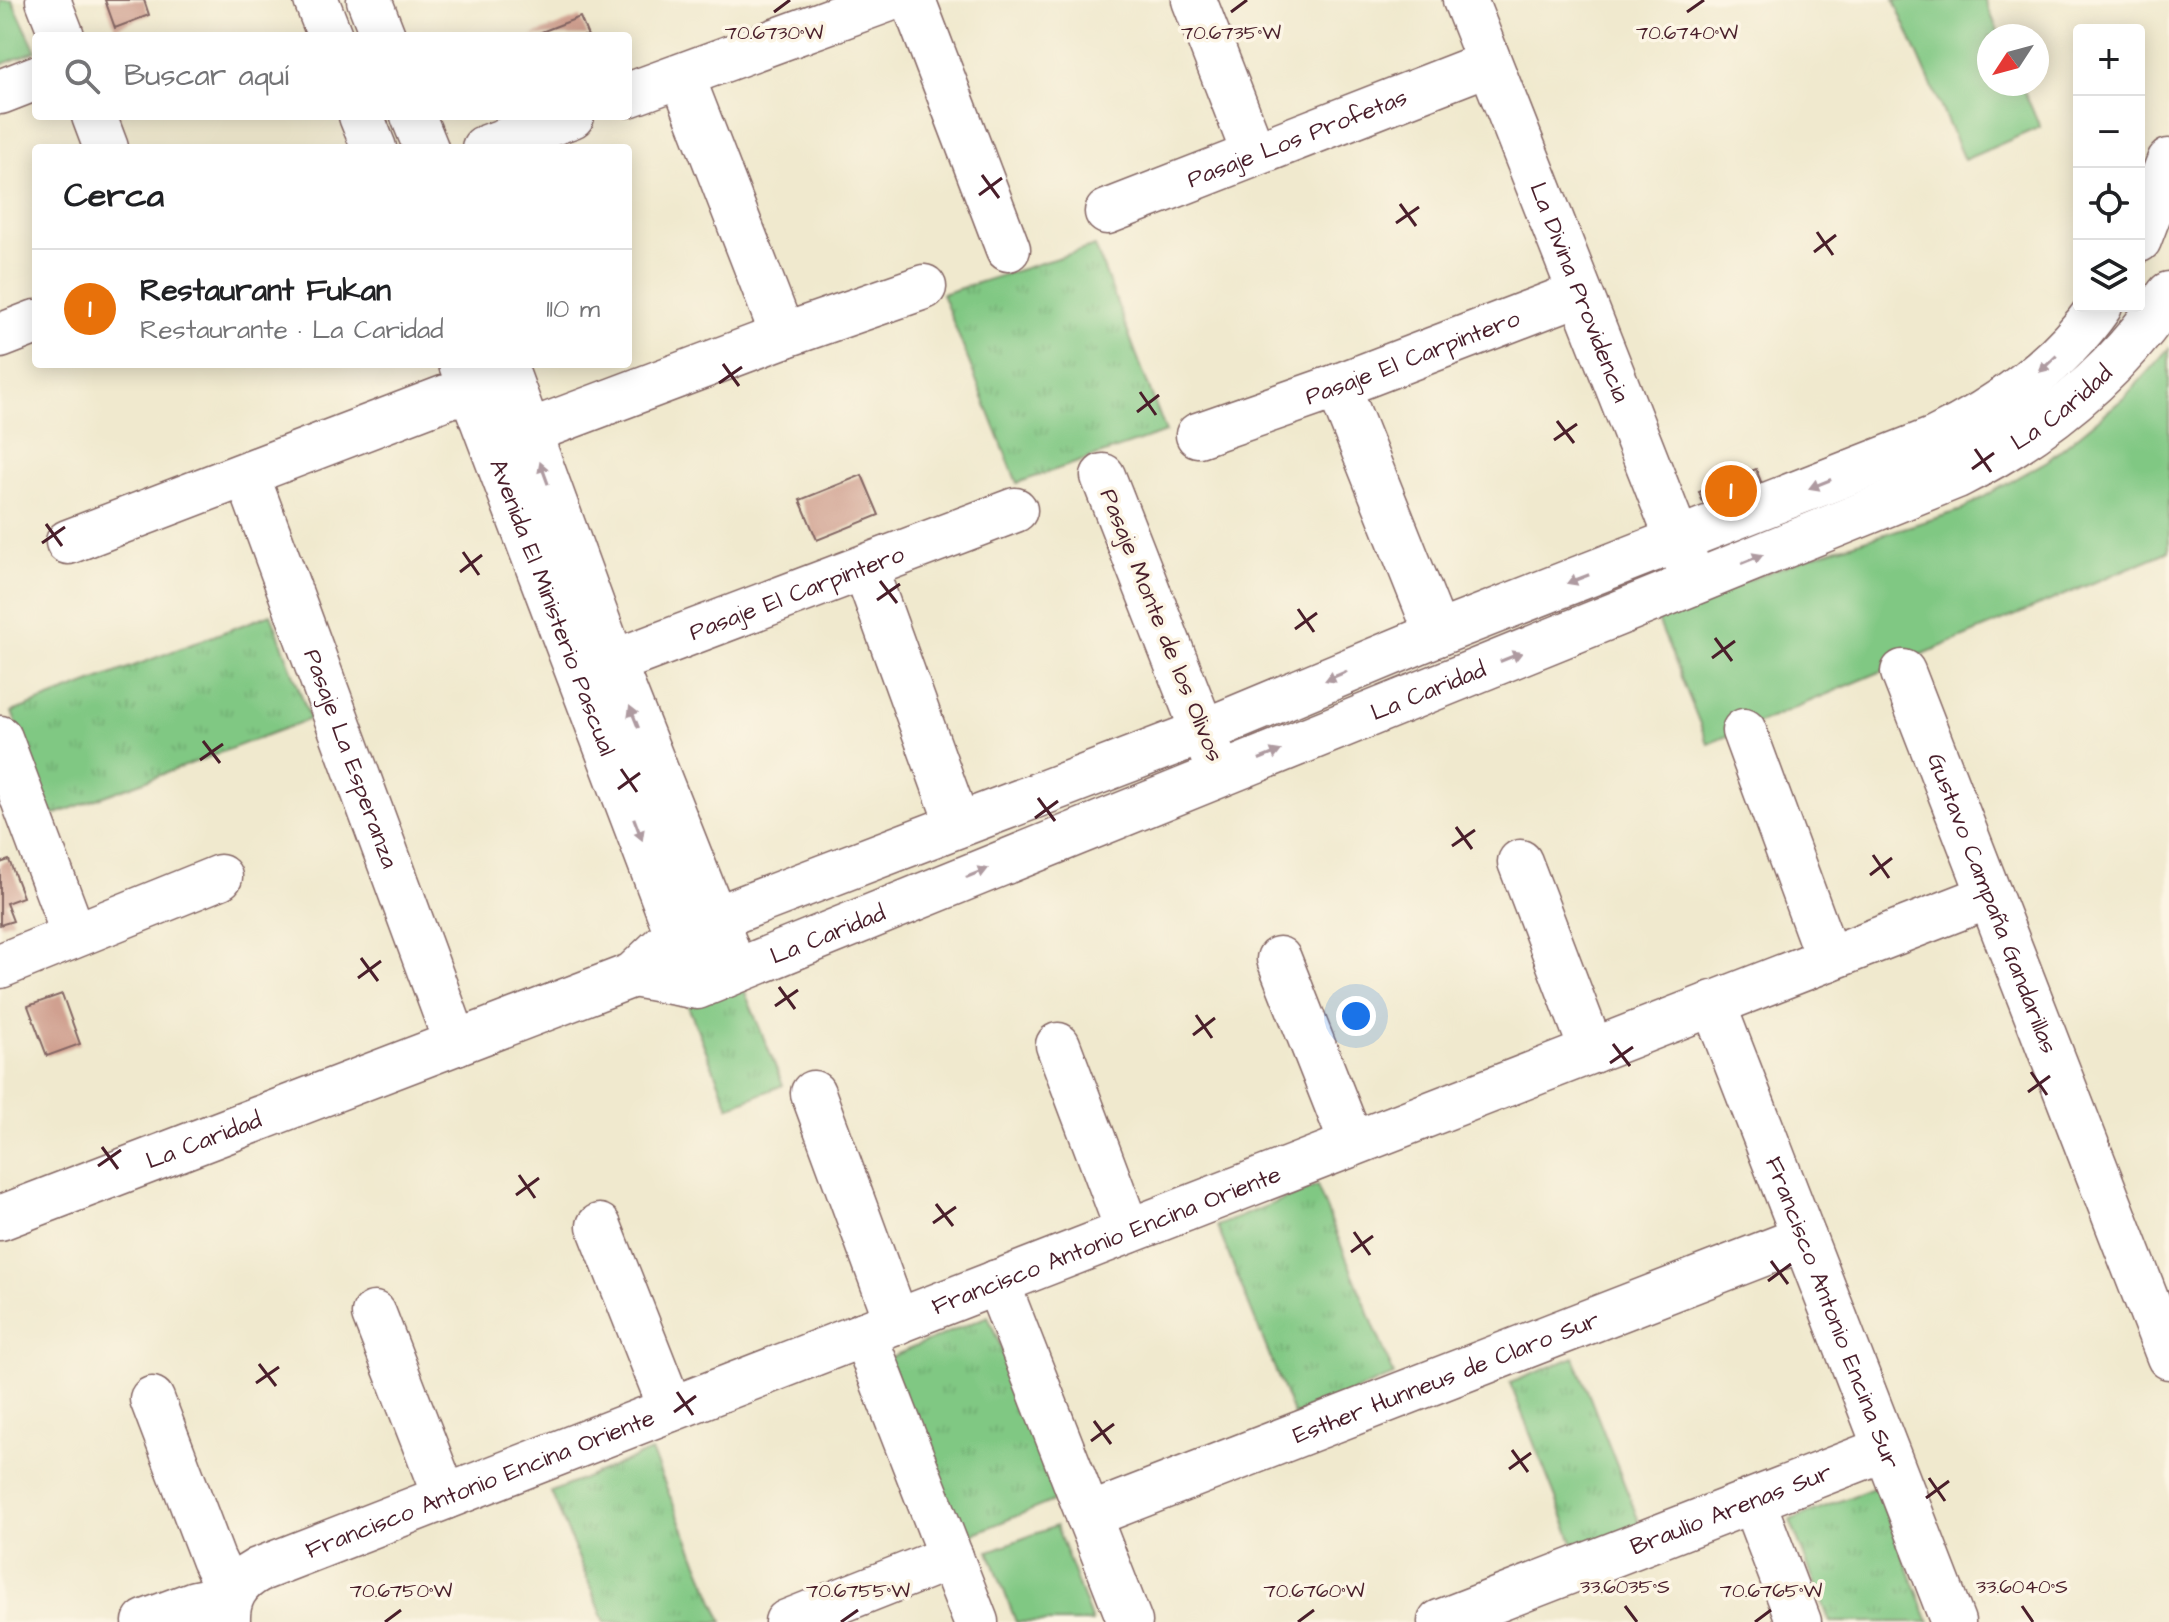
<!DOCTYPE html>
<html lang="es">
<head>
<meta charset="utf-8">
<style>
	body { margin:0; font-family:"Architects Daughter",sans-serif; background:#f2f2f2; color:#202124 }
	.controls { position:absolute; right:24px; top:24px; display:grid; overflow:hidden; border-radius:8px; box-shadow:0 4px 20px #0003 }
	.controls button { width:72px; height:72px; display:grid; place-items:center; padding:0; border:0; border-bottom:2px solid #e0e0e0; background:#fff; color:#202124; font:40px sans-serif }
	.compass { position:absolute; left:1977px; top:24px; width:72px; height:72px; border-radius:50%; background:#fff; box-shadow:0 4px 20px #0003; rotate:234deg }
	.you { position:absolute; left:1356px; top:1016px; width:28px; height:28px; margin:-20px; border:6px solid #fff; border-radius:50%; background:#1a73e8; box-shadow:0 0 0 12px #1a73e833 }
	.badge { display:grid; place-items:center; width:52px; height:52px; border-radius:50%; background:#111827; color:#fff; font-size:26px; font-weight:700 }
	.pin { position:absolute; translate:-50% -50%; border:4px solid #fff; box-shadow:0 2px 8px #0006 }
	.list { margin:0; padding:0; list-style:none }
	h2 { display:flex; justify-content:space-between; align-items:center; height:104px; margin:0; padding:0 32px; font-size:34px }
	h2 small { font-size:26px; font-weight:400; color:#757577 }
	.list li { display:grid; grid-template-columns:52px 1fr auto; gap:24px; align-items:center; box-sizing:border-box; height:120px; padding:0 32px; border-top:2px solid #e0e0e0 }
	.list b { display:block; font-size:30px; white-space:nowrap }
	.list p { margin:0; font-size:26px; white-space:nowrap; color:#757577 }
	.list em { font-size:26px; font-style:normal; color:#757577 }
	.icon { flex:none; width:44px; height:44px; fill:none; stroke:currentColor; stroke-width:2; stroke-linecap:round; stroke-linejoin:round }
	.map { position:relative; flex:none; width:2169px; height:1622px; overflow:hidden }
	.search { position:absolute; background:#fff; box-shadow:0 4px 20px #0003; left:32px; top:32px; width:600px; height:88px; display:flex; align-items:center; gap:20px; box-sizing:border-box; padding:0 28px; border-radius:8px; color:#757577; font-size:30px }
	.panel { position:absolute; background:#fff; box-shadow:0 4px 20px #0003; left:32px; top:144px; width:600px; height:224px; border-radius:8px }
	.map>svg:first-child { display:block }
	.grass { fill:url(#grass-tufts); stroke:#657457; stroke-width:2 }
	.park { fill:#80c883; stroke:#657457; stroke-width:2 }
	.building { fill:#d0a090 }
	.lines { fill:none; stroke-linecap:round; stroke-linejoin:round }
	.minor-casing { stroke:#846664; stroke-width:47 }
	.minor { stroke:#fff; stroke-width:44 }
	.oneway { fill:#ae9aa0 }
	.ticks { fill:none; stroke:#4a1f2b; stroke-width:3 }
	.labels { text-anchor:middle; stroke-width:7; stroke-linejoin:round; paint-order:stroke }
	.street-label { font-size:24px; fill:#4a1f2b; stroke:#fcf5e5 }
	.ticks-label { font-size:20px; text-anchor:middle; fill:#4a1f2b; stroke:#fcf5e5; stroke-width:7; stroke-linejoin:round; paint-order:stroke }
</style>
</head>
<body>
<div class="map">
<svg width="2169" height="1622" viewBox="0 0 2169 1622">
	<defs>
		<pattern id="grass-tufts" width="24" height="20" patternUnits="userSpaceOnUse" patternTransform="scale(2)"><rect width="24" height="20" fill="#80c883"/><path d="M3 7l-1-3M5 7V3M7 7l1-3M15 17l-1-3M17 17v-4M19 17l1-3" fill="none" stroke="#70ab71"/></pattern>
	</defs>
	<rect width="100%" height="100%" fill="#fcf5e5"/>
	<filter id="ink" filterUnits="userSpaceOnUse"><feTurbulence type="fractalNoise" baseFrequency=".0125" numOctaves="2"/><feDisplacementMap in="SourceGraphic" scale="16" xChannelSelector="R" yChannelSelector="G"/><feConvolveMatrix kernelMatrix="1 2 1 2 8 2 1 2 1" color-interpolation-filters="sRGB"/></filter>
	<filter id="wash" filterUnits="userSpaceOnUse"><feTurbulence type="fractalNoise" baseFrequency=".006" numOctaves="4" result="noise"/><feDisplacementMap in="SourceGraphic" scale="32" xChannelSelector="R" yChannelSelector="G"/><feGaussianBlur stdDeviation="1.8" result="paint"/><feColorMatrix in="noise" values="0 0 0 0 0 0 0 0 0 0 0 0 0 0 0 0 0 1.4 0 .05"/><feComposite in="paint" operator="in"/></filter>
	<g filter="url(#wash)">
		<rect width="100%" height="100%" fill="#f0e9ce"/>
		<path class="grass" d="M1095,246L1166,432L1017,483L942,294Z
			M271,614L310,719L51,816L12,712Z
			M742,985L783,1085L729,1107L688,1006Z
			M1317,1186L1394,1375L1294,1416L1217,1226Z
			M988,1316L1063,1497L963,1538L888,1358Z
			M1574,1357L1640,1524L1576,1549L1510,1383Z
			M651,1451L723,1622H605L551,1492Z
			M1876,1487L1929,1622H1830L1790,1520Z"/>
		<path class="park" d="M0,0H12L36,51L0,65Z
			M1894,0H1985L2000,36H1989V84H2021L2040,127L1964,160Z
			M2169,348V551L1708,744L1656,615L1809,557L1959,511L2047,461L2125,397Z
			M1056,1526L1092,1622H1016L989,1551Z"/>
		<g id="blocks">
			<path class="building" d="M105,0H144L149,15L115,28Z
				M580,17L588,36H531Z
				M1756,469L1764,490L1707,513L1699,492Z
				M862,475L879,515L817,540L800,500Z
				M9,860L23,897L6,903L13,921L0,925V863Z
				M62,994L80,1044L47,1056L28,1006Z"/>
		</g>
	</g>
	<g filter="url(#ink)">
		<use href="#blocks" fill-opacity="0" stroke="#846664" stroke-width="2"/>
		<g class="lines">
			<g class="minor-casing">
				<g id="minor">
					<path d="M48,0L62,36"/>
					<path d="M316,0L330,36"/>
					<path d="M369,0L383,36"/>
					<path d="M913,0L1008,249"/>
					<path d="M1194,0L1254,154"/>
					<path id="s1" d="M1465,0L1688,566"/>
					<path d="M682,76L783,336"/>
					<path d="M0,92L36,78"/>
					<path d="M628,95L887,0"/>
					<path d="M94,116L106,148"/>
					<path d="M361,116L374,148"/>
					<path d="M413,116L426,148"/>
					<path d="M484,148L572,116"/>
					<path id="s2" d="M1107,212L1489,63"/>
					<path d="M2139,240L2169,161"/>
					<path d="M0,336L36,322"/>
					<path id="s3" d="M461,364L686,958"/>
					<path d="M504,364L613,662L726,947"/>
					<path d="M1338,386L1437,634"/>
					<path id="s4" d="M1198,435L1338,386L1580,293"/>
					<path d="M502,442L783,336L924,287"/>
					<path id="s5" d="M247,475L456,1043"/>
					<path d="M1103,476L1213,757"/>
					<path d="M68,542L470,388"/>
					<path d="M865,568L958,825"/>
					<path id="s6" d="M587,672L1015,510"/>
					<path id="s7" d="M1903,672L2169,1357"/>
					<path d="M1744,731L1828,959"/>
					<path d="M0,738L74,935"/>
					<path d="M1520,862L1592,1051"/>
					<path d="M1279,959L1352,1144"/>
					<path d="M0,966L220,877"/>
					<path id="s8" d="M633,975L697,987L1957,476C2043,433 2116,374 2169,294"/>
					<path id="s9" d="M1713,1003L1953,1622"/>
					<path d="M1058,1045L1128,1231"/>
					<path d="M813,1093L897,1322"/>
					<path id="s10" d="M0,1218L633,975L677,933L1202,732L1437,634L1935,439C2000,407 2058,366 2100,306"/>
					<path d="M599,1226L671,1409"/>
					<path d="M997,1282L1130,1622"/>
					<path d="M374,1314L445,1497"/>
					<path d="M864,1334L976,1622"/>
					<path d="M152,1399L213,1559L231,1596"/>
					<path d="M1753,1501L1799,1622"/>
					<path id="s11" d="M1088,1516L1804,1238"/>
					<path d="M145,1622L195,1603L231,1596"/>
					<path id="s12" d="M228,1622C227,1598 236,1582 258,1570L1990,896"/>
					<path d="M787,1622L951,1557"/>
					<path id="s13" d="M1440,1622L1885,1449"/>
				</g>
			</g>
			<use href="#minor" class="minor"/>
		</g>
		<defs><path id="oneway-solid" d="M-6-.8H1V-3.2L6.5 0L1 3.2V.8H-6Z" transform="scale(2)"/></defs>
		<g class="oneway">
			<use href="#oneway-solid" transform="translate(2048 364) rotate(136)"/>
			<use href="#oneway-solid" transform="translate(544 473) rotate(-110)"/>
			<use href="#oneway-solid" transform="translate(1820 484) rotate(158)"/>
			<use href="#oneway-solid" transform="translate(1752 559) rotate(-22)"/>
			<use href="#oneway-solid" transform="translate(1578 579) rotate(159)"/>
			<use href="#oneway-solid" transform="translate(1511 657) rotate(-22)"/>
			<use href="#oneway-solid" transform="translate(1336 676) rotate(157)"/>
			<use href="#oneway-solid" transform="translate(634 717) rotate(-112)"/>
			<use href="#oneway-solid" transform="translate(1270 755) rotate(-22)"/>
			<use href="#oneway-solid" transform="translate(638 829) rotate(69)"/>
			<use href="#oneway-solid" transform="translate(977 873) rotate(-22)"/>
		</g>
	</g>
	<path class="ticks" d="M774,12L790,0M1231,12L1247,0M1687,12L1704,0M982,175L999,198M979,195L1002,178M1400,204L1416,226M1396,223L1419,207M1817,232L1833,255M1814,252L1836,235M723,364L739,386M719,383L742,367M1140,392L1156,415M1137,412L1159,395M1557,421L1574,443M1554,440L1577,424M1975,449L1991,472M1972,469L1994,453M46,524L62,546M42,543L65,527M463,552L479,575M460,572L482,555M880,581L897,603M877,600L900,584M1298,609L1314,632M1295,629L1317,613M1715,638L1732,661M1712,658L1735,641M203,741L220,763M200,760L223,744M621,769L637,792M618,789L640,773M1038,798L1055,821M1035,818L1058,801M1456,827L1472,849M1452,846L1475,830M1873,855L1889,878M1870,875L1892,858M361,958L378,981M358,978L381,961M779,987L795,1009M775,1006L798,990M1196,1015L1212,1038M1193,1035L1215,1018M1613,1044L1630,1066M1610,1063L1633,1047M2031,1072L2047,1095M2028,1092L2050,1076M102,1147L118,1169M98,1166L121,1150M519,1175L535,1198M516,1195L539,1178M936,1204L953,1226M933,1223L956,1207M1354,1232L1370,1255M1351,1252L1373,1236M1771,1261L1788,1284M1768,1281L1791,1264M259,1364L276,1386M256,1383L279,1367M677,1392L693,1415M674,1412L696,1396M1094,1421L1111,1444M1091,1441L1114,1424M1512,1450L1528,1472M1509,1469L1531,1453M1929,1478L1945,1501M1926,1498L1949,1481M1625,1606L1637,1622M2022,1606L2033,1622M385,1622L401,1610M841,1622L858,1610M1298,1622L1314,1610M1755,1622L1771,1610"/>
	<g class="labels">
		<g class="street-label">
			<text dy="8" stroke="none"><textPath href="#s2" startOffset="204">Pasaje Los Profetas</textPath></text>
			<text dy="8" stroke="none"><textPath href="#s1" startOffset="314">La Divina Providencia</textPath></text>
			<text dy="8" stroke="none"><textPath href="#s4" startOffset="228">Pasaje El Carpintero</textPath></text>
			<text dy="8" stroke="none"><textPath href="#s8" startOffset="1550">La Caridad</textPath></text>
			<text dy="8" stroke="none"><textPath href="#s6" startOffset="224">Pasaje El Carpintero</textPath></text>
			<text dy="8" stroke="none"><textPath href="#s3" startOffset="260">Avenida El Ministerio Pascual</textPath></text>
			<text transform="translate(1162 625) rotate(68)" y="8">Pasaje Monte de los Olivos</text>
			<text dy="8" stroke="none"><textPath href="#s8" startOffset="854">La Caridad</textPath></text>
			<text dy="8" stroke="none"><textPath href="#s5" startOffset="302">Pasaje La Esperanza</textPath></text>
			<text dy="8" stroke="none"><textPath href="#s7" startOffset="248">Gustavo Campaña Gandarillas</textPath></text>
			<text dy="8" stroke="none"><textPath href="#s8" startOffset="206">La Caridad</textPath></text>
			<text dy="8" stroke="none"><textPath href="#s10" startOffset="218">La Caridad</textPath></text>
			<text dy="8" stroke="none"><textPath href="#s12" startOffset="974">Francisco Antonio Encina Oriente</textPath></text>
			<text dy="8" stroke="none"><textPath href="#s9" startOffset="332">Francisco Antonio Encina Sur</textPath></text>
			<text dy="8" stroke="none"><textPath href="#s11" startOffset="384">Esther Hunneus de Claro Sur</textPath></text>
			<text dy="8" stroke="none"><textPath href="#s12" startOffset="302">Francisco Antonio Encina Oriente</textPath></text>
			<text dy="8" stroke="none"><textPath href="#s13" startOffset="312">Braulio Arenas Sur</textPath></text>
		</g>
	</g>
	<g class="ticks-label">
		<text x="1231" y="39">70.6735°W</text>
		<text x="1687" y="39">70.6740°W</text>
		<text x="774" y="39">70.6730°W</text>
		<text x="1625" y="1593">33.6035°S</text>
		<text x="2022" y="1593">33.6040°S</text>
		<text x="401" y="1597">70.6750°W</text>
		<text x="858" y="1597">70.6755°W</text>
		<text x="1314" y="1597">70.6760°W</text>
		<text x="1771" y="1597">70.6765°W</text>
	</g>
</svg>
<div class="controls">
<button>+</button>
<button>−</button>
<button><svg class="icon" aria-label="locate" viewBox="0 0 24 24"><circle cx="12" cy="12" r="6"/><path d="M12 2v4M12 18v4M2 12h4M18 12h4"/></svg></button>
<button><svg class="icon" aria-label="layers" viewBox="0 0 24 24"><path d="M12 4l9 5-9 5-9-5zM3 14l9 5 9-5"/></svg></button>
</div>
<svg class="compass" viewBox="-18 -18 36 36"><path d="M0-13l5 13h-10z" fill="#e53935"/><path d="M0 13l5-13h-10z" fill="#757577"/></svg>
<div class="you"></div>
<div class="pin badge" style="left:1731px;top:491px;background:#e8710a">1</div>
<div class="search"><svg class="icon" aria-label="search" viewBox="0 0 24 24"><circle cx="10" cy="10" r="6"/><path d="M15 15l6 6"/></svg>Buscar aquí</div>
<section class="panel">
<h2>Cerca<small></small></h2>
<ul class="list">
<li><span class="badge" style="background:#e8710a">1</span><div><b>Restaurant Fukan</b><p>Restaurante · La Caridad</p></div><em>110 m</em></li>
</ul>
</section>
</div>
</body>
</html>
